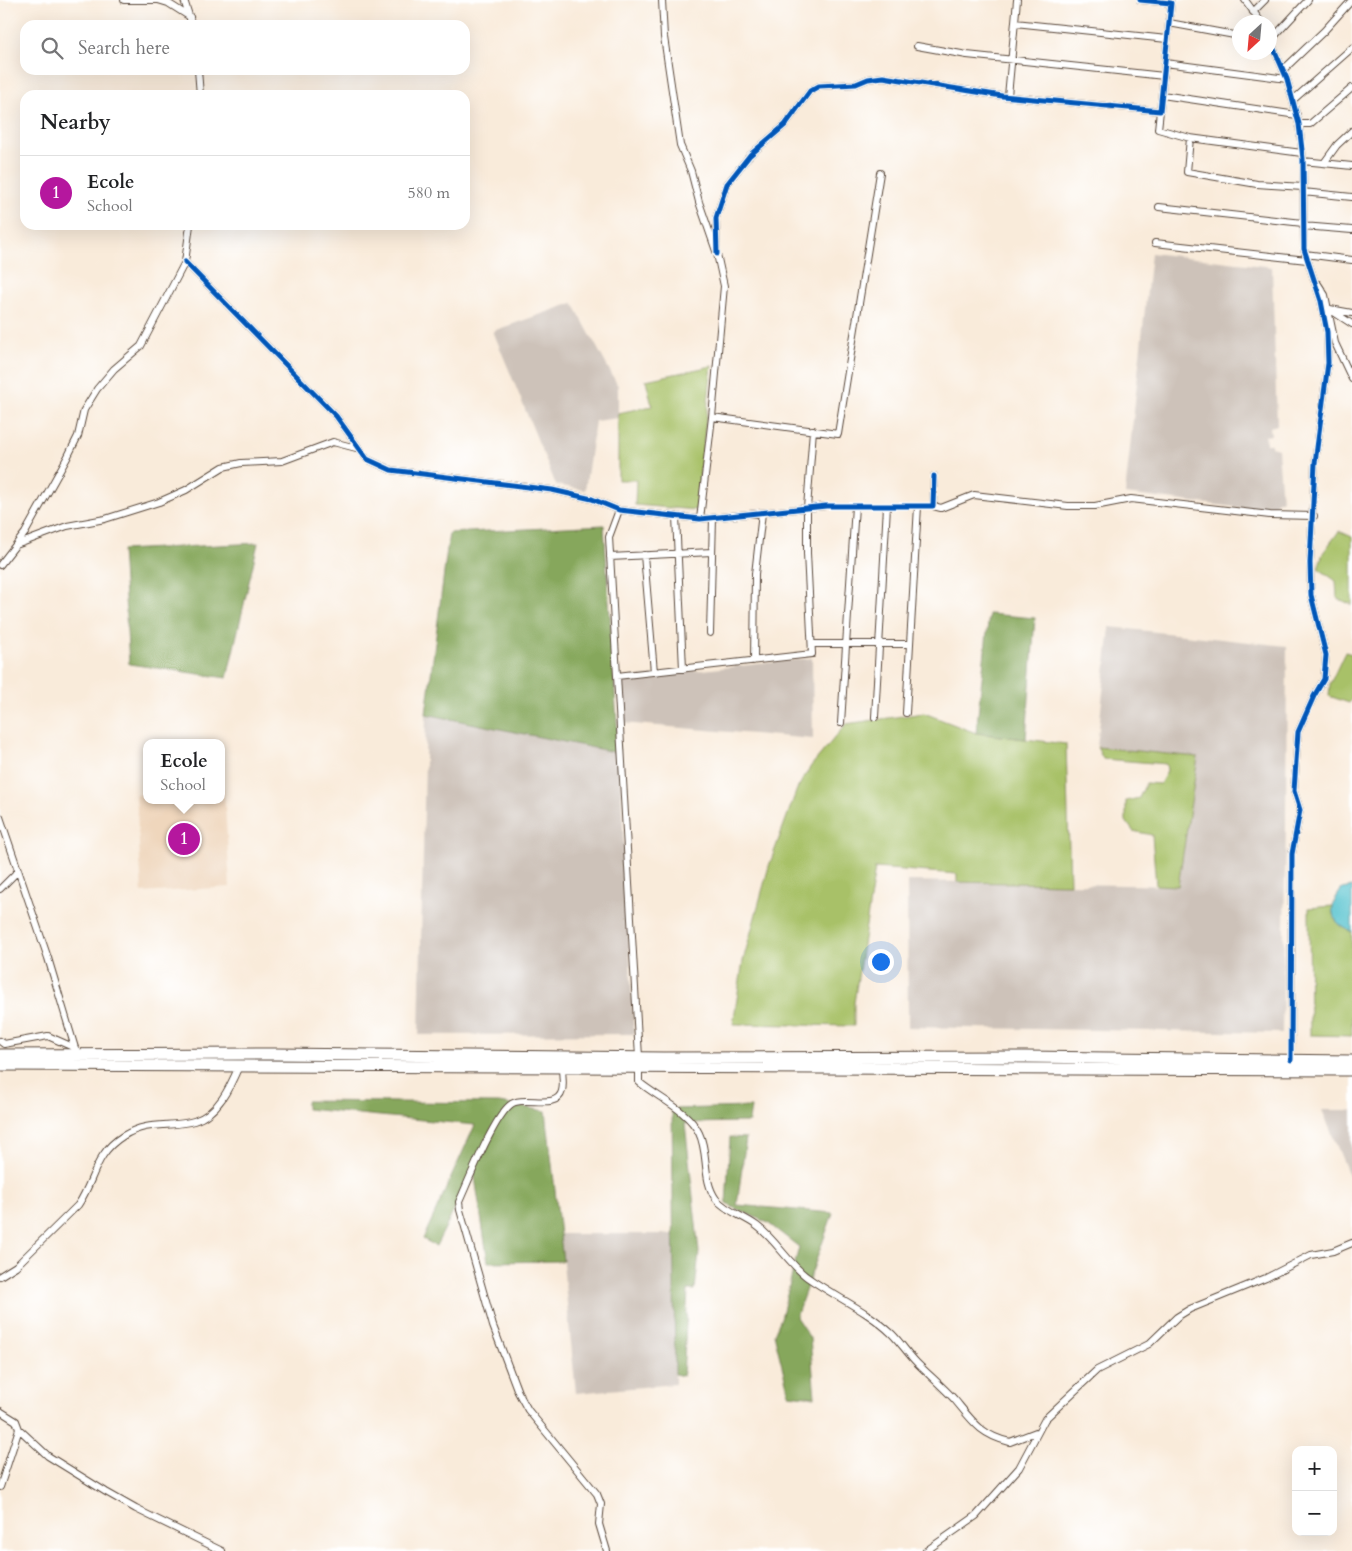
<!DOCTYPE html>
<html lang="en">
<head>
<meta charset="utf-8">
<style>
	body { margin:0; font-family:Cardo,serif; background:#f6f6f6; color:#202124 }
	.controls { position:absolute; right:15px; bottom:15px; display:grid; overflow:hidden; border-radius:10px; box-shadow:0 5px 20px #0002 }
	.controls button { width:45px; height:45px; display:grid; place-items:center; padding:0; border:0; border-bottom:1px solid #e0e0e0; background:#fff; color:#202124; font:25px sans-serif }
	.compass { position:absolute; left:1232px; top:15px; width:45px; height:45px; border-radius:50%; background:#fff; box-shadow:0 5px 20px #0002; rotate:206deg }
	.you { position:absolute; left:880px; top:961px; width:18px; height:18px; margin:-12px; border:4px solid #fff; border-radius:50%; background:#1a73e8; box-shadow:0 0 0 8px #1a73e833 }
	.badge { display:grid; place-items:center; width:32px; height:32px; border-radius:50%; background:#b5179e; color:#fff; font-size:16px; font-weight:700 }
	.pin { position:absolute; translate:-50% -50%; border:2px solid #fff; box-shadow:0 1px 5px #0006 }
	.popup { position:absolute; left:143px; top:739px; width:82px; height:65px; box-sizing:border-box; display:grid; place-content:center; border-radius:10px; background:#fff; filter:drop-shadow(0 1px 4px #0005); font-size:16px; white-space:nowrap; color:#757577 }
	.popup b { font-size:19px; color:#202124 }
	.popup::after { content:''; position:absolute; left:50%; top:100%; margin-left:-10px; border:10px solid transparent; border-top-color:#fff }
	.list { margin:0; padding:0; list-style:none }
	h2 { display:flex; justify-content:space-between; align-items:center; height:65px; margin:0; padding:0 20px; font-size:21px }
	h2 small { font-size:16px; font-weight:400; color:#757577 }
	.list li { display:grid; grid-template-columns:32px 1fr auto; gap:15px; align-items:center; box-sizing:border-box; height:75px; padding:0 20px; border-top:1px solid #e0e0e0 }
	.list b { display:block; font-size:19px; white-space:nowrap }
	.list p { margin:0; font-size:16px; white-space:nowrap; color:#757577 }
	.list em { font-size:16px; font-style:normal; color:#757577 }
	.icon { flex:none; width:28px; height:28px; fill:none; stroke:currentColor; stroke-width:2; stroke-linecap:round; stroke-linejoin:round }
	.map { position:relative; flex:none; width:1352px; height:1551px; overflow:hidden }
	.search { position:absolute; background:#fff; box-shadow:0 5px 20px #0002; left:20px; top:20px; width:450px; height:55px; display:flex; align-items:center; gap:12px; box-sizing:border-box; padding:0 18px; border-radius:15px; color:#757577; font-size:19px }
	.panel { position:absolute; background:#fff; box-shadow:0 5px 20px #0002; left:20px; top:90px; width:450px; height:140px; border-radius:15px }
	.map>svg:first-child { display:block }
	.built { fill:#efd6bc }
	.industrial { fill:#cdc2b9 }
	.green { fill:#a8c167; stroke:#727642 }
	.forest { fill:#86a75c; stroke:#60683d }
	.water { fill:#56c3cf; stroke:#487676 }
	.lines { fill:none; stroke-linecap:round; stroke-linejoin:round }
	.street-casing { stroke:#58473a; stroke-width:8 }
	.highway-casing { stroke:#58473a; stroke-width:13 }
	.street { stroke:#fff; stroke-width:6 }
	.highway { stroke:#fff; stroke-width:11 }
	.cycleway-casing { stroke:#fff; stroke-width:8 }
	.cycleway { stroke:#0057b8; stroke-width:5 }
</style>
</head>
<body>
<div class="map">
<svg width="1352" height="1551" viewBox="0 0 1352 1551">
	<rect width="100%" height="100%" fill="#fff"/>
	<filter id="ink" filterUnits="userSpaceOnUse"><feTurbulence type="fractalNoise" baseFrequency=".02" numOctaves="2"/><feDisplacementMap in="SourceGraphic" scale="10" xChannelSelector="R" yChannelSelector="G"/><feConvolveMatrix kernelMatrix="1 2 1 2 8 2 1 2 1" color-interpolation-filters="sRGB"/></filter>
	<filter id="wash" filterUnits="userSpaceOnUse"><feTurbulence type="fractalNoise" baseFrequency=".0096" numOctaves="4" result="noise"/><feDisplacementMap in="SourceGraphic" scale="20" xChannelSelector="R" yChannelSelector="G"/><feGaussianBlur stdDeviation="1.12" result="paint"/><feColorMatrix in="noise" values="0 0 0 0 0 0 0 0 0 0 0 0 0 0 0 0 0 1.4 0 .05"/><feComposite in="paint" operator="in"/></filter>
	<g filter="url(#wash)">
		<rect width="100%" height="100%" fill="#f9ebda"/>
		<path class="built" d="M222,788H224L230,887L142,893L136,795L146,794V800H222Z"/>
		<path class="industrial" d="M1151,253L1272,267L1277,425L1270,427L1271,435L1265,436L1266,444H1271V447L1278,449L1282,501H1278L1268,511L1125,494Z
			M573,303L618,386V418L595,421L585,490L556,485L493,331Z
			M1110,627L1287,646L1286,825L1282,1033L908,1027L907,881L1178,886L1198,757L1097,747Z
			M812,658L813,739L622,723L620,679Z
			M426,714L619,753L634,1034L419,1035Z
			M1322,1110H1352V1183Z
			M560,1234H673L675,1384L576,1393Z"/>
		<path class="green" d="M712,366L696,510L635,505L636,480H618V413L652,406L646,380Z
			M1339,531L1352,537V605L1337,598L1336,581L1318,568L1323,553Z
			M1345,652L1352,654V700L1349,703L1329,696L1330,684Z
			M924,713L976,733L1066,744L1070,884L957,882V874L875,868L854,1003V1026L733,1024L743,961L769,866L797,789L811,766L846,724Z
			M1097,747L1198,757L1178,886L1156,885L1152,835L1133,831L1126,821V801L1139,798L1146,783L1160,784L1167,771L1166,764L1103,759Z
			M1333,906C1330,919 1341,927 1352,932V1036L1310,1035L1309,908Z"/>
		<path class="forest" d="M604,525L619,753L426,714L449,533Z
			M258,543L227,678L129,664L122,550Z
			M989,614L1035,618L1026,739L976,733Z
			M306,1101L499,1103L546,1111L563,1261L488,1262L474,1171L436,1246L423,1239L475,1125L306,1109Z
			M751,1107L749,1122L685,1123L699,1252L695,1290H688L683,1376L675,1374L672,1109Z
			M730,1137L746,1138L737,1205L833,1213L796,1317L810,1338L815,1397L789,1394L774,1334L781,1318L799,1247L768,1223L726,1204Z"/>
		<path class="water" d="M1352,887V932C1330,922 1327,908 1342,889Z"/>
	</g>
	<g filter="url(#ink)">
		<g class="lines">
			<g class="street-casing">
				<path id="street" d="M124,0H158L168,3L190,17
					M184,0L192,25
					M662,0L664,37L680,145L691,171L699,202L717,254L724,286L712,417
					M1245,0L1261,22
					M1253,12L1265,0
					M1015,23L1167,39
					M1169,23L1240,36
					M1270,40L1287,79L1299,124L1303,159L1304,249L1321,301L1327,332L1328,363L1315,463L1310,563L1311,595L1326,655L1324,679L1314,696L1298,732L1294,791L1300,810L1292,854L1291,1060
					M1270,41L1308,0
					M917,46L967,55L1164,76
					M1165,63L1287,79
					M198,70L200,95
					M1283,70L1324,31L1352,0
					M1162,95L1297,115
					M1008,96L1017,0
					M1293,100L1352,48
					M1160,111L1158,129L1190,138L1302,153
					M1299,124H1310L1352,88
					M1190,138L1187,172L1257,184L1303,187
					M1303,161L1352,166
					M1324,163L1337,145L1352,131
					M1303,192L1352,197
					M1159,207L1303,223
					M1303,226L1352,230
					M1155,243L1307,260
					M717,254L716,218L727,184L750,155L785,125L810,91L819,86L856,84L868,79L883,77L1002,96L1160,111L1171,3L1140,0
					M1305,254L1352,260
					M185,262L336,416L367,459L391,470L552,490L592,499L619,510L700,519L826,506H933L934,476
					M1318,284L1325,295L1335,343L1352,379
					M1329,309L1352,324
					M1330,309L1352,313
					M933,506L941,508L974,495L1068,506H1095L1131,499L1270,515L1314,516
					M619,510L609,537L639,1057
					M676,516L683,669
					M700,519L712,417L838,434L880,173
					M16,545L67,526L105,519L159,502L186,490L223,467L241,463L282,461L333,442L360,449
					M644,555L654,672
					M610,557L712,552
					M0,565L25,533L67,458L78,436L84,410L97,389L114,369L141,346L185,262L190,225
					M710,633L713,518
					M812,644H910
					M754,661L755,574L762,513
					M617,676L812,654L807,553V508L813,430
					M906,713L918,506
					M875,717L887,506
					M841,723L855,506
					M0,817L48,958L75,1048L80,1055
					M0,889L18,871
					M0,1041L4,1044L48,1036L75,1048
					M562,1067C562,1075 564,1084 562,1091C557,1111 523,1094 510,1105C493,1119 469,1180 459,1202L460,1210L493,1326L518,1392L528,1410L597,1494L601,1504L599,1524L607,1551
					M639,1068V1082C658,1098 688,1110 699,1133C709,1153 702,1180 716,1199C727,1212 744,1216 757,1226C776,1240 788,1263 807,1277C835,1297 867,1310 892,1334C901,1343 908,1354 917,1363C929,1375 943,1387 955,1400C973,1422 981,1435 1010,1442L1036,1432
					M0,1276L16,1266L78,1205C95,1180 94,1154 123,1136C149,1120 169,1128 194,1121C218,1114 230,1087 239,1066
					M0,1411L16,1421L19,1429L0,1487
					M19,1429L48,1456L106,1492L136,1509L222,1551
					M926,1551L976,1516L1019,1468L1045,1419L1097,1370L1149,1344L1177,1317L1190,1309L1266,1278L1311,1255L1333,1251L1352,1243"/>
			</g>
			<g class="highway-casing">
				<path id="highway" d="M0,1055L275,1054L663,1058L1025,1057L1352,1061
					M0,1065L1352,1070"/>
			</g>
			<use href="#street" class="street"/>
			<use href="#highway" class="highway"/>
			<g class="cycleway-casing">
				<path id="cycleway" d="M1270,40L1287,79L1299,124L1303,159L1304,249L1321,301L1327,332L1328,363L1315,463L1310,563L1311,595L1326,655L1324,679L1314,696L1298,732L1294,791L1300,810L1292,854L1291,1060
					M717,254L716,218L727,184L750,155L785,125L810,91L819,86L856,84L868,79L883,77L1002,96L1160,111L1171,3L1140,0
					M185,262L336,416L367,459L391,470L552,490L592,499L619,510L700,519L826,506H933L934,476"/>
			</g>
			<use href="#cycleway" class="cycleway"/>
		</g>
	</g>
</svg>
<div class="controls">
<button>+</button>
<button>−</button>
</div>
<svg class="compass" viewBox="-18 -18 36 36"><path d="M0-13l5 13h-10z" fill="#e53935"/><path d="M0 13l5-13h-10z" fill="#757577"/></svg>
<div class="you"></div>
<div class="pin badge" style="left:184px;top:839px">1</div>
<div class="popup"><b>Ecole</b>School</div>
<div class="search"><svg class="icon" aria-label="search" viewBox="0 0 24 24"><circle cx="10" cy="10" r="6"/><path d="M15 15l6 6"/></svg>Search here</div>
<section class="panel">
<h2>Nearby<small></small></h2>
<ul class="list">
<li><span class="badge">1</span><div><b>Ecole</b><p>School</p></div><em>580 m</em></li>
</ul>
</section>
</div>
</body>
</html>
